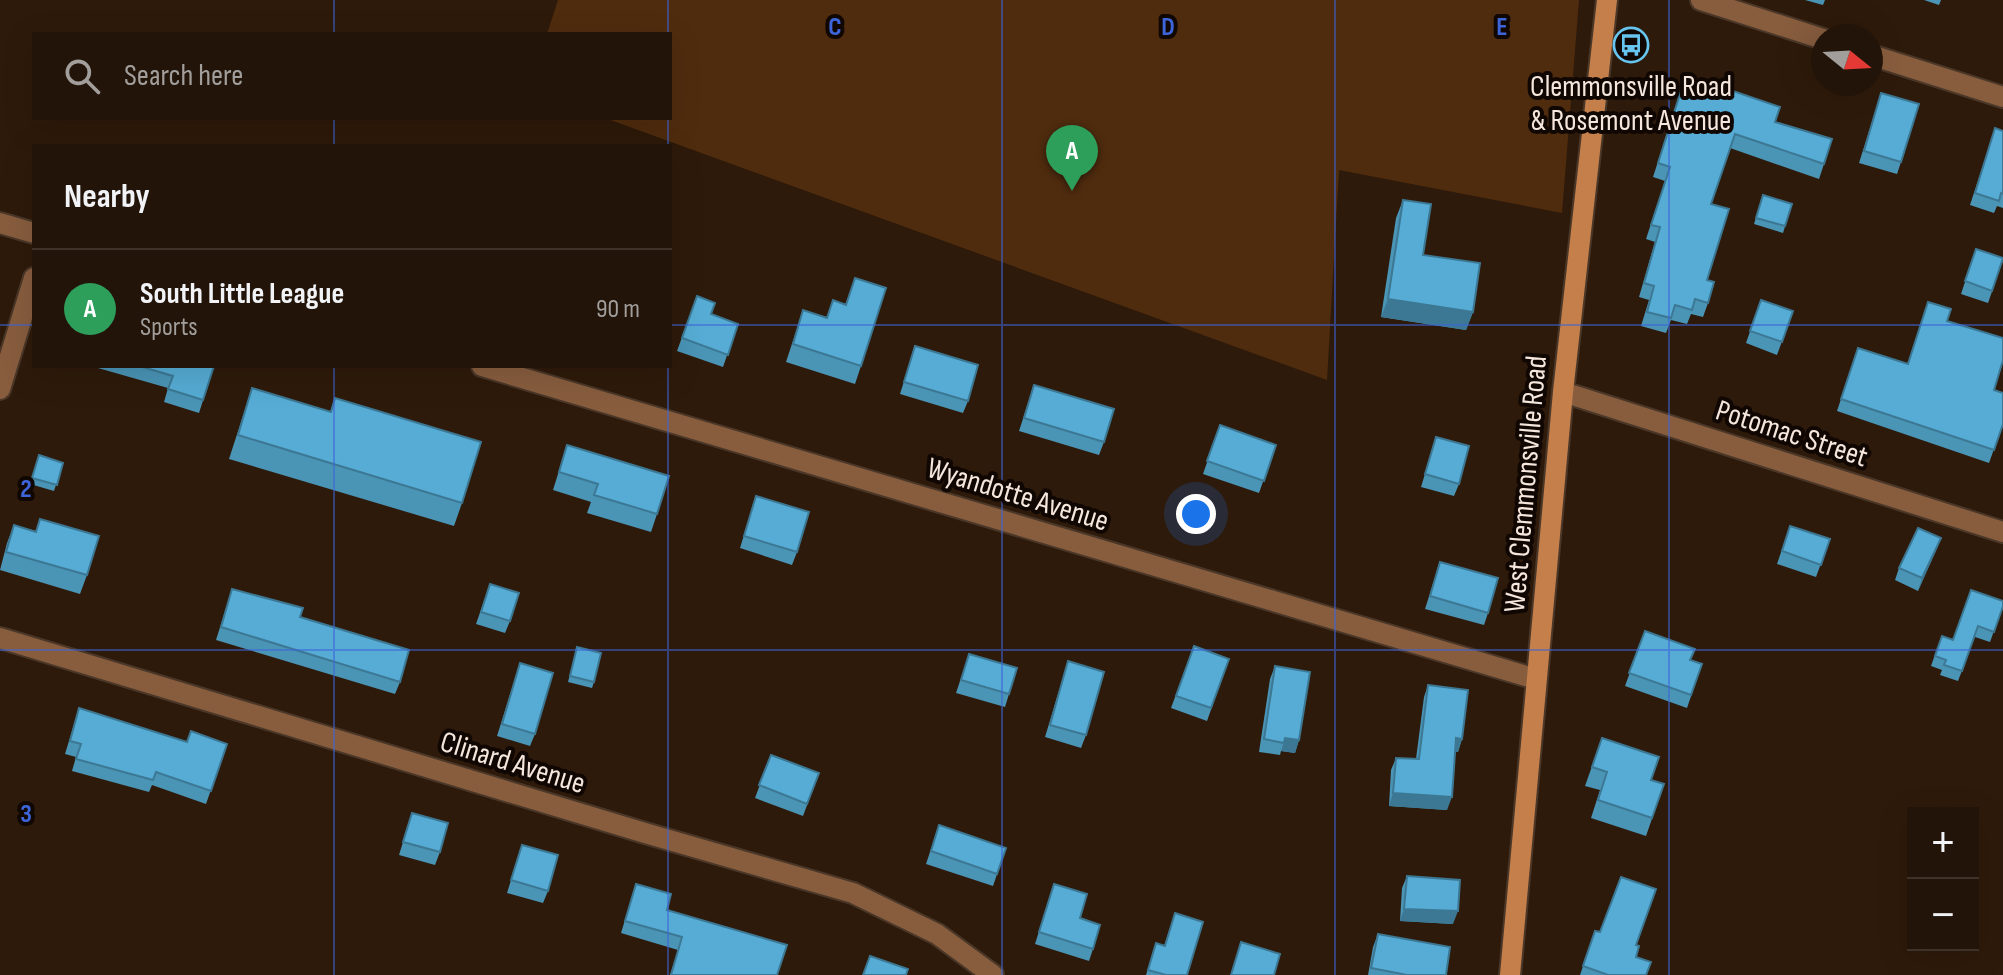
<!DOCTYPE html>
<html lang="en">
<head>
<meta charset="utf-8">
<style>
	body { margin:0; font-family:"Sofia Sans Condensed",sans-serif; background:#2e2116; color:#f1f3f6 }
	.controls { position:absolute; right:24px; bottom:24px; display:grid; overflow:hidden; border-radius:0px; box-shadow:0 8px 32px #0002 }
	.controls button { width:72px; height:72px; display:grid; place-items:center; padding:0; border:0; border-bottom:2px solid #3f3329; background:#221408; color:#f1f3f6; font:40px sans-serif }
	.compass { position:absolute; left:1811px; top:24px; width:72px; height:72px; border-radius:50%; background:#221408; box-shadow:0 8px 32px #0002; rotate:108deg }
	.you { position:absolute; left:1196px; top:514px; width:28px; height:28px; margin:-20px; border:6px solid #fff; border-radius:50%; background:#1a73e8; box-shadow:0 0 0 12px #1a73e833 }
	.badge { display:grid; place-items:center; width:52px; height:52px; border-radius:50%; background:#7c3aed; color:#fff; font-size:26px; font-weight:700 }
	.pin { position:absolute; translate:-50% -66px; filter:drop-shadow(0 2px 4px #0008) }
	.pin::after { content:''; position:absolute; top:42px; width:28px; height:24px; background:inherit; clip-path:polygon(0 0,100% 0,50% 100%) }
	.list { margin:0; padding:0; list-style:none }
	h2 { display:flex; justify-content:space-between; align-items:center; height:104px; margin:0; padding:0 32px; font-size:34px }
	h2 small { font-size:26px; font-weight:400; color:#a29e9c }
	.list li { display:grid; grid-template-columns:52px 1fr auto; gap:24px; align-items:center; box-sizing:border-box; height:120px; padding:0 32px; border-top:2px solid #3f3329 }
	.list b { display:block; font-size:30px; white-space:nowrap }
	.list p { margin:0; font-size:26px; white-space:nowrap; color:#a29e9c }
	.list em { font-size:26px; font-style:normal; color:#a29e9c }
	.icon { flex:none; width:44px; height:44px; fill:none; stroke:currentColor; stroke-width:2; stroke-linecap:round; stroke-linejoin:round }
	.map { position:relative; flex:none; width:2003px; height:975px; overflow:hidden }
	.search { position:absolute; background:#221408; box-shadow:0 8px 32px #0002; left:32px; top:32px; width:640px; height:88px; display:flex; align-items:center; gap:20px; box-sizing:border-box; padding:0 28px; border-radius:0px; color:#a29e9c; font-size:30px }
	.panel { position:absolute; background:#221408; box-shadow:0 8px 32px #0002; left:32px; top:144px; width:640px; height:224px; border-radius:0px }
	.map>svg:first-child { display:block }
	.green { fill:#502c0e }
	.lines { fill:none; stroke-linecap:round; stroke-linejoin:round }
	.street-casing { stroke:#4a3728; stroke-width:24 }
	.secondary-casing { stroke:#4a3728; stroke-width:24 }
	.street { stroke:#885d3e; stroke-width:20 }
	.secondary { stroke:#c47f4b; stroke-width:20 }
	.wall { fill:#4a94b6 }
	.shaded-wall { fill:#3c7894 }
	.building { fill:#56acd4; stroke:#3c7894; stroke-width:2 }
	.grid { fill:none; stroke:#3d65d9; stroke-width:2; stroke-opacity:0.55 }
	.labels { text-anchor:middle; stroke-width:8; stroke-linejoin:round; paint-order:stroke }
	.poi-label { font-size:30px; fill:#f5e7dd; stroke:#100703 }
	.street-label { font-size:30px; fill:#f5e7dd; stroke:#100703 }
	.grid-label { font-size:26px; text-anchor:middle; font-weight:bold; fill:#3d65d9; stroke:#100703; stroke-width:8; stroke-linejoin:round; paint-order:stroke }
</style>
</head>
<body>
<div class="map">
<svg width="2003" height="975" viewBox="0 0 2003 975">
	<rect width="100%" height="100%" fill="#2e1a0a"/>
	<path class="green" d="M558,0H1579L1562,213L1339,170L1327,380L605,118H670V34H547Z"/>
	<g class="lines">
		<g class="street-casing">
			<path id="street" d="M1701,0L1823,39
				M1871,55L2003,97
				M0,223L34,233
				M482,366L1536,679
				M0,389L34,278
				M1563,392L2003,532
				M0,638L645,833L853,893L937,934L993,975"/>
		</g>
		<g class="secondary-casing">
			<path id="secondary" d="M1510,975L1563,392L1607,0"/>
		</g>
		<use href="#street" class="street"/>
		<use href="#secondary" class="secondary"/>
	</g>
	<path class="wall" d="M1805,0H1825L1823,5Z
		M1924,0H1941L1939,5Z
		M1686,75L1775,122L1824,164L1819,179L1730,148L1711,204L1707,280L1708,303L1703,317L1691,314L1687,324L1671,320L1666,333L1641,326L1649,300L1639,297L1655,242L1646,239L1665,181L1653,177Z
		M1881,93L1901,162L1897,174L1859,163Z
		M2003,131V208L1997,206L1994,213L1970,205L1991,141Z
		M1763,195L1792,204L1783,233L1754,224Z
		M1403,200L1423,255L1473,312L1466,330L1381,317L1396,218Z
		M1976,249L2003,260L1988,303L1961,294Z
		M855,278L861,366L855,384L786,362L803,310L827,317L833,300L846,304Z
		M697,296L711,314L738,324L723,367L677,351Z
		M1761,300L1793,311L1777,355L1746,343Z
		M1928,302L1947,321L1994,390L2003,424L1989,463L1837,411L1858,348L1908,364Z
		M915,346L968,401L963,413L900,394Z
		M91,366H214L199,413L164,402L168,388Z
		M1034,385L1104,442L1099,455L1019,431Z
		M252,388L330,412L335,398L462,503L454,526L229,459Z
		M1220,425L1276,445L1259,493L1203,474Z
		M1436,437L1459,484L1454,496L1421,487Z
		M567,445L657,514L651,532L587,513L591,502L553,490Z
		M39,455L63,463L54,491L30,484Z
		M756,496L797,552L792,565L740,548Z
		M40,519L87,575L80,594L0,570L7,543L14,525L36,531Z
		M1790,526L1830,539L1816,577L1777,564Z
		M1941,538L1918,591L1895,580L1899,568Z
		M1440,562L1488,613L1484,625L1425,609Z
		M490,584L510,621L505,633L476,624Z
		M232,589L300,617L400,682L395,694L216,640Z
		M2003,606L1990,642L1975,637L1958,681L1940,675L1942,670L1931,666L1938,646L1953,640Z
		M1645,631L1690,660L1702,664L1687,708L1625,686Z
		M1194,646L1229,659L1207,721L1171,708Z
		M577,647L594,682L592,688L568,682Z
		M969,654L1009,694L1005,707L956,693Z
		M1068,661L1086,735L1081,748L1045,737Z
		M520,663L535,734L530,746L497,736Z
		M1275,666L1299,740L1295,753L1281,751L1280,755L1259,752L1270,679Z
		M1428,685L1462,739L1458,752L1455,751L1447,810L1389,806L1391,770L1396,758L1416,759L1424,697Z
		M79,708L187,742L227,744L206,804L152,785L149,792L72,771L76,757L65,754Z
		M1602,738L1651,780L1664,784L1646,836L1591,818L1600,790L1585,786Z
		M771,755L819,773L803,816L755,798Z
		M412,813L440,852L435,865L399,855Z
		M939,825L1006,848L993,886L926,864Z
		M522,845L548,891L543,903L507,893Z
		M1407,876L1453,924L1400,921L1402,888Z
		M636,884L667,910L777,975H670L678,950L621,933Z
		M1054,884L1080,918L1093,949L1089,961L1035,944Z
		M1175,913L1187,975H1146L1156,943L1164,946Z
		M1595,931L1636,945V957L1646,975H1580Z
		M1378,934L1446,975H1368L1373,947Z"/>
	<path class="shaded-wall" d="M1388,299L1473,312L1466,330L1381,317Z
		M1941,538L1936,551L1918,591L1922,578Z
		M1285,738L1299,740L1295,753L1281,751Z
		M1456,738L1462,739L1458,752L1451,751Z
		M1393,793L1452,797L1447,810L1389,806Z
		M1404,909L1458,911L1453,924L1400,921Z"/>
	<path class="building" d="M1686,75L1780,107L1775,122L1832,139L1824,164L1735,134L1711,204L1729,209L1707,280L1714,282L1708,303L1695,299L1692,310L1675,305L1671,318L1647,312L1654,286L1644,283L1660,227L1651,225L1670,167L1658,163Z
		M1881,93L1919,104L1901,162L1864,151Z
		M1995,128L2003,131V194L2001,193L1999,201L1975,193Z
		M1763,195L1792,204L1785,226L1756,218Z
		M1403,200L1431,204L1423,255L1480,263L1473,312L1388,299Z
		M1976,249L2003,258L1992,291L1965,281Z
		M855,278L886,288L861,366L793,344L803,310L827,318L833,300L846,305Z
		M697,296L715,303L711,314L738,324L728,355L682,338Z
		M1761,300L1793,311L1782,342L1750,331Z
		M1928,302L1951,309L1947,321L2003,338V360L1994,390L2003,393V424L1994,450L1841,399L1858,348L1908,364Z
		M915,346L978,365L968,401L904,382Z
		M139,366H214L203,400L168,389L173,376Z
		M1034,385L1114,409L1104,442L1024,418Z
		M252,388L331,412L335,398L481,442L462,503L238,435Z
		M1220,425L1276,445L1264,481L1207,461Z
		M1436,437L1469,446L1459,484L1425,474Z
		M567,445L669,476L657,514L594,495L598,484L559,472Z
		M39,455L63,463L57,485L32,478Z
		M756,496L809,512L797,552L744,536Z
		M40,519L99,536L87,575L6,552L14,525L36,532Z
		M1790,526L1830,539L1821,565L1782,551Z
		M1918,528L1941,538L1922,578L1899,568Z
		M1440,562L1498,578L1488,613L1430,596Z
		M490,584L519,593L510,621L481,612Z
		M232,589L303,608L300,617L409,650L400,682L221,627Z
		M1971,590L2003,601V606L1994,632L1978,626L1962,671L1944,665L1946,660L1935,656L1942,636L1953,640Z
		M1645,631L1695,649L1690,660L1702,664L1691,695L1629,673Z
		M1194,646L1229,659L1211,708L1176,696Z
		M577,647L601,653L594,682L570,676Z
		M969,654L1017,668L1009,694L961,680Z
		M1068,661L1104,672L1086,735L1050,725Z
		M520,663L553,673L535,734L502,724Z
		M1275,666L1310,672L1299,740L1285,738L1284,743L1264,739Z
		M1428,685L1468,690L1462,739L1456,738L1452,797L1393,793L1396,758L1419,759Z
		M79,708L187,742L191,731L227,744L211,791L156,772L153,780L76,759L81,744L70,741Z
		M1602,738L1659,757L1651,780L1664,784L1652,818L1598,800L1607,772L1592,767Z
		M771,755L819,773L807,804L759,785Z
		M412,813L448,823L440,852L403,842Z
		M939,825L1006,848L997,874L931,851Z
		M522,845L558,855L548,891L511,880Z
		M1407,876L1460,880L1458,911L1404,909Z
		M1621,877L1656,889L1636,945L1639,946L1636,957L1651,962L1646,975H1608L1583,966L1595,931L1600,932Z
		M636,884L671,894L667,910L787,945L777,975H671L682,937L625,921Z
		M1054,884L1087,894L1080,918L1100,925L1093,949L1039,932Z
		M1175,913L1203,922L1187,975H1166L1148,970L1156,943L1165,946Z
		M1378,934L1450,947L1446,975H1407L1371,968Z
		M1241,942L1280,954L1274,975H1231Z
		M870,956L908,969L906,975H863Z"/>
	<path class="grid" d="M334,0V34M668,0V34M1002,0V975M1335,0V975M1669,0V975M334,118V146M668,118V146M0,325H34M670,325H2003M334,366V975M668,366V975M0,650H2003"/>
	<defs>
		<g id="bus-ring" transform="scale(1.8)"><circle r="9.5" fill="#100703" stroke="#66c4ef" stroke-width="1.5"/><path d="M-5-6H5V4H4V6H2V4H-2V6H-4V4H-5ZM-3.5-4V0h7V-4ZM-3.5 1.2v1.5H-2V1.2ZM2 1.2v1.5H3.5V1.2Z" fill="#66c4ef"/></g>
	</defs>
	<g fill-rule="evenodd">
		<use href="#bus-ring" x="1631" y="45"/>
	</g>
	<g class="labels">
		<g class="poi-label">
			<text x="1631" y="96">Clemmonsville Road<tspan x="1631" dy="34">&amp; Rosemont Avenue</tspan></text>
		</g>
		<g class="street-label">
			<text transform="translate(1792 433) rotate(18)" y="10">Potomac Street</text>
			<text transform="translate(1525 484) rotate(-85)" y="10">West Clemmonsville Road</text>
			<text transform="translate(1018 494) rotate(17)" y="10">Wyandotte Avenue</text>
			<text transform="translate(513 762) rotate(17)" y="10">Clinard Avenue</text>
		</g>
	</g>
	<g class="grid-label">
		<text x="835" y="35">C</text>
		<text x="1168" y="35">D</text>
		<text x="1502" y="35">E</text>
		<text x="26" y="497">2</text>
		<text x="26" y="822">3</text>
	</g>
</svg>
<div class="controls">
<button>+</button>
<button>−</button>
</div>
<svg class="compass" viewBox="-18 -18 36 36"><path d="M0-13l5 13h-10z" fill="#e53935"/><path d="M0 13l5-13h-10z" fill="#a29e9c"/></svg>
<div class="you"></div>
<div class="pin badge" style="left:1072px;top:191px;background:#2e9e5b">A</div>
<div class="search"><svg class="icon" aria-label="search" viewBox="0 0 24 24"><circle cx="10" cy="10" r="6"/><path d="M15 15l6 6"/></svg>Search here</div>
<section class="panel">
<h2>Nearby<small></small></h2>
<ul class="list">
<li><span class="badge" style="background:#2e9e5b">A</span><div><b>South Little League</b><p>Sports</p></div><em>90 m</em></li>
</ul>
</section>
</div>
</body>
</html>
